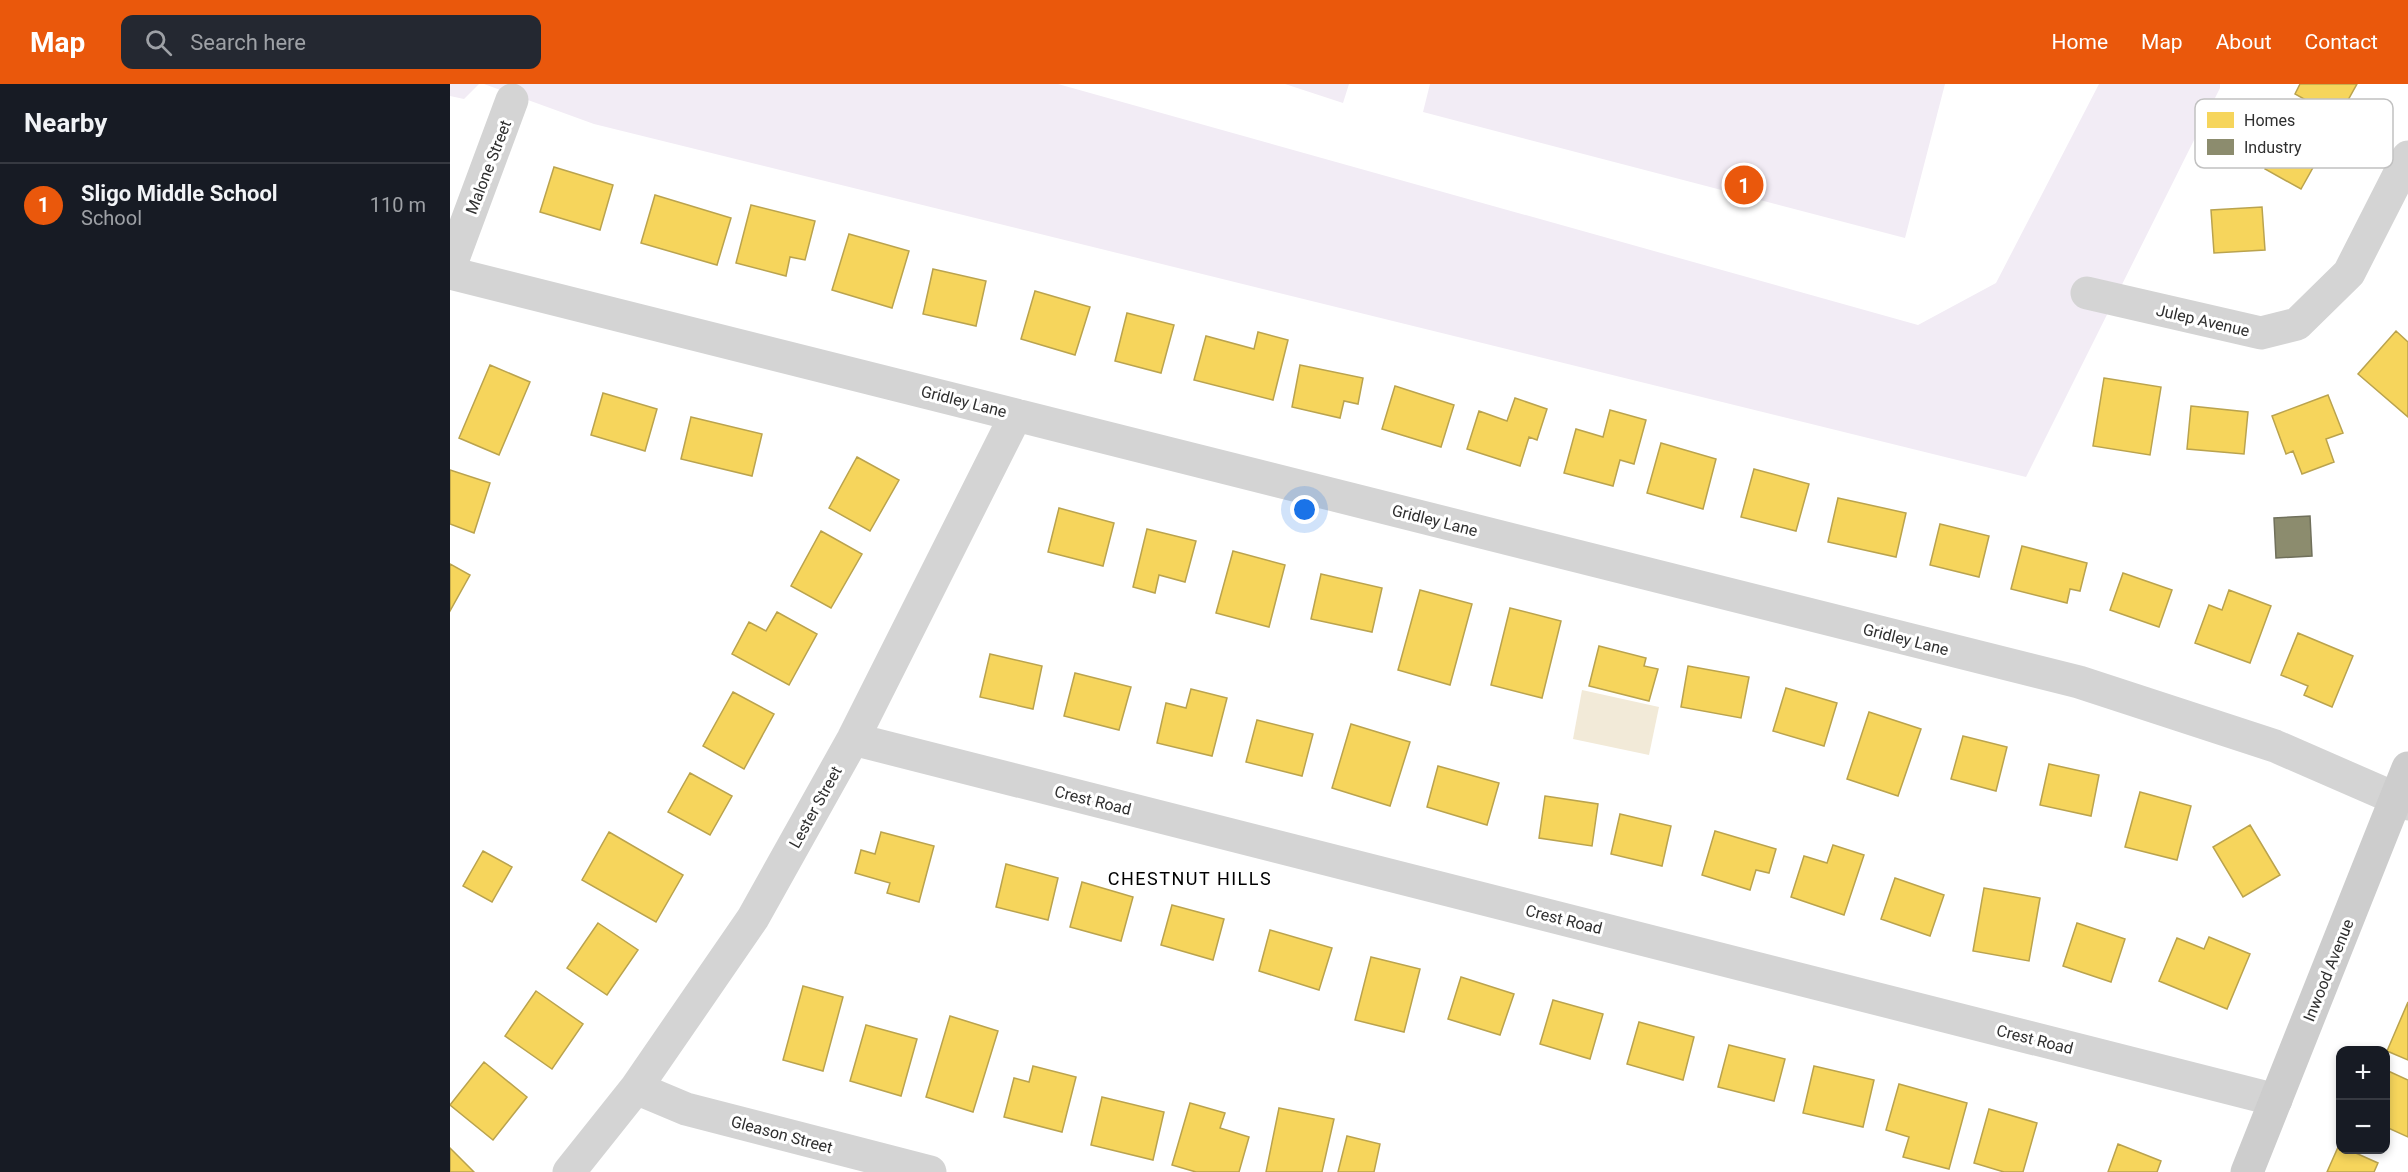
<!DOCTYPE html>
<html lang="en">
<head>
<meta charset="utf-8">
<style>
	body { margin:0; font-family:Roboto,sans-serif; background:#242831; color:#f1f3f6 }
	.controls { position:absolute; right:18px; bottom:18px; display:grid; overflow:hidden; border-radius:12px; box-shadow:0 3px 9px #0003 }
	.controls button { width:54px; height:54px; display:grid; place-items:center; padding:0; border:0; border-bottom:2px solid #363941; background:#171b24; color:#f1f3f6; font:30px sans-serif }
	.you { position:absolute; left:855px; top:426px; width:21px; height:21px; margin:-15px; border:4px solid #fff; border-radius:50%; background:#1a73e8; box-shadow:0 0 0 9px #1a73e833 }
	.badge { display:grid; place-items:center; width:39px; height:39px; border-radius:50%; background:#ea580c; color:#fff; font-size:20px; font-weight:700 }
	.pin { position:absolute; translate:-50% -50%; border:3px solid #fff; box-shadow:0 2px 6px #0006 }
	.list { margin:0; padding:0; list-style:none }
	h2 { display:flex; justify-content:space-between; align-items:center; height:78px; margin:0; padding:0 24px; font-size:26px }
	h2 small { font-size:20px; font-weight:400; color:#9ea1a6 }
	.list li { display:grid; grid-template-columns:39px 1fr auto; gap:18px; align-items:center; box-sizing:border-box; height:84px; padding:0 24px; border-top:2px solid #363941 }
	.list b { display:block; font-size:22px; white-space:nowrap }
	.list p { margin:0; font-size:20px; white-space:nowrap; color:#9ea1a6 }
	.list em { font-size:20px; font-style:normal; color:#9ea1a6 }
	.icon { flex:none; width:33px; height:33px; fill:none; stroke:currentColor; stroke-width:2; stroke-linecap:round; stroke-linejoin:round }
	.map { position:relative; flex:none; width:1958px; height:1088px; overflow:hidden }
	header { display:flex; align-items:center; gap:36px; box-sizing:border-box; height:84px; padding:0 30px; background:#ea580c; color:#fff }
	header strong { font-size:28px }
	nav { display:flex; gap:33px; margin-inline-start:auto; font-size:21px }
	.search { width:420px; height:54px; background:#242831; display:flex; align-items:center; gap:15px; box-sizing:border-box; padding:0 21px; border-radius:12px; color:#9ea1a6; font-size:22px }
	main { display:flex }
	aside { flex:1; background:#171b24 }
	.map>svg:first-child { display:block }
	.green { fill:#f2ecf5 }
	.water { fill:#f2ead8 }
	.homes { fill:#f6d55c; stroke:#baa34e; stroke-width:1.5 }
	.industry { fill:#8c8c6e; stroke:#70705b; stroke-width:1.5 }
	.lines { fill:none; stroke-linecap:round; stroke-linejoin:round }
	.street { stroke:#d4d4d4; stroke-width:33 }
	.secondary { stroke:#cdcdcd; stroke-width:33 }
	.labels { text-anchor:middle; stroke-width:6; stroke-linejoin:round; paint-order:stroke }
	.street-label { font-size:16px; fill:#2f2f2f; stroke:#fff }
	.neighbourhood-label { font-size:18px; letter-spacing:1.5px; fill:#000; stroke:#fff }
	.key { fill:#fff; stroke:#c1c1c1; stroke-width:1.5 }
	.key-label { font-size:16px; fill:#2f2f2f }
</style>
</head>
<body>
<header>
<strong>Map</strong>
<div class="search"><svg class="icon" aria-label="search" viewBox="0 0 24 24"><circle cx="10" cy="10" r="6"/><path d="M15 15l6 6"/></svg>Search here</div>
<nav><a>Home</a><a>Map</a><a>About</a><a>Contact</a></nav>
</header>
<main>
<aside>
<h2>Nearby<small></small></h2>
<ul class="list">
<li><span class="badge">1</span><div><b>Sligo Middle School</b><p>School</p></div><em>110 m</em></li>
</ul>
</aside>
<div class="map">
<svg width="1958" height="1088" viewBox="0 0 1958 1088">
	<rect width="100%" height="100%" fill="#fff"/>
	<path class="green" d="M0,0H29L14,15L0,12Z
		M34,0H608L1468,241L1546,199L1649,0H1770V4L1576,393L144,40Z
		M835,0H899L893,19Z
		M980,0H1495L1455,154L973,28Z"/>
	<path class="water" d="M1132,606L1209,623L1199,671L1123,655Z"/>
	<path class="homes" d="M1850,0H1907L1888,34L1845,10Z
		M1843,35L1879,55L1851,105L1815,85Z
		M104,83L163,101L150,146L90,128Z
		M205,111L281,134L267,181L191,159Z
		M301,121L365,137L355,176L340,173L336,192L286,179Z
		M1812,123L1815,166L1764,169L1761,126Z
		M399,150L459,167L442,224L382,206Z
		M483,185L536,197L526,242L473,230Z
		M585,207L640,223L625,271L571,255Z
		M677,229L724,241L711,289L665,277Z
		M1946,247L1958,258V333L1908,290Z
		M808,248L838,256L823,316L744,296L756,252L804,265Z
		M40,281L80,298L49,371L9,354Z
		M850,281L913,294L908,320L894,317L890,334L842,323Z
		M1654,294L1711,303L1700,371L1643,362Z
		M945,302L1004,321L991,363L932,345Z
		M153,309L207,325L195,367L141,351Z
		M1878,311L1893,349L1876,355L1884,378L1852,390L1843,367L1836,370L1822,332Z
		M1065,314L1097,325L1087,356L1079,353L1070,382L1017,365L1029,327L1057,337Z
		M1741,322L1798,328L1794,370L1737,365Z
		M1160,326L1196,336L1184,380L1170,376L1163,402L1114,389L1126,345L1153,353Z
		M241,333L312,350L302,392L231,375Z
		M1211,359L1266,375L1253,425L1197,409Z
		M407,373L449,396L420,447L379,424Z
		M1304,385L1359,400L1346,447L1291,433Z
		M0,386L40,399L24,449L0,440Z
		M1388,414L1456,429L1446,473L1378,458Z
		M609,424L664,439L653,482L598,468Z
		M1490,440L1539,452L1529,493L1480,481Z
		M697,445L746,457L735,498L709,491L705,509L683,503Z
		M371,447L412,470L381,524L341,502Z
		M1572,462L1637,479L1630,507L1620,505L1617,519L1561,505Z
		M783,467L835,481L819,543L766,529Z
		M0,480L20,491L0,527Z
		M1673,489L1722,506L1709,543L1660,526Z
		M871,490L932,504L922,548L861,535Z
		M970,506L1022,520L1000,601L948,586Z
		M1779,506L1821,522L1800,579L1745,559L1759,521L1772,526Z
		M1060,524L1111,537L1092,614L1041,601Z
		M327,528L367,550L339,601L282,570L299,538L316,547Z
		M1848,549L1903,572L1882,623L1854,611L1858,602L1831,591Z
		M1149,562L1196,574L1194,582L1208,585L1199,617L1139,602Z
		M540,570L592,582L583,625L530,613Z
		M1238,582L1299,593L1291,634L1231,623Z
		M625,589L681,603L669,646L614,632Z
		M1336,604L1387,619L1374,662L1323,647Z
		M741,605L777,614L762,672L707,659L716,619L736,624Z
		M283,608L324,630L294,685L253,662Z
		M1419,628L1471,645L1448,712L1397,695Z
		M807,636L863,650L852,692L796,678Z
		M901,640L960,658L940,722L882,704Z
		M1513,652L1557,663L1546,707L1501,695Z
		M1599,680L1649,691L1641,732L1590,721Z
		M988,682L1049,699L1037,741L977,723Z
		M240,689L282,712L260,751L218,728Z
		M1690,708L1741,722L1727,776L1675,763Z
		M1095,712L1148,720L1142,762L1089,754Z
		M1170,730L1221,742L1212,782L1161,770Z
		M1800,741L1830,791L1793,813L1763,763Z
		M1265,747L1326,765L1319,789L1306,786L1300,806L1252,791Z
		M159,748L233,791L206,838L132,796Z
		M431,748L484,762L469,818L437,809L440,799L405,789L411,766L425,770Z
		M1383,761L1414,771L1394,831L1341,813L1354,772L1377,779Z
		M33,767L62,783L42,818L13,802Z
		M556,780L608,794L598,836L546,823Z
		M1445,794L1494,811L1480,852L1431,835Z
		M632,798L683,813L671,857L620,843Z
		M1534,804L1590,814L1579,877L1523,867Z
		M722,821L774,835L763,876L711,861Z
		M148,839L188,866L157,911L117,884Z
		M1627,839L1675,855L1661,898L1613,882Z
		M820,846L882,864L869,906L809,887Z
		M1759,853L1800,870L1777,925L1709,897L1727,854L1754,865Z
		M921,873L970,885L954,948L905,936Z
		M1011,893L1064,910L1050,951L998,935Z
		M353,902L393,913L373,987L333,976Z
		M86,907L133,940L102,985L55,952Z
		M1103,916L1153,930L1140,975L1090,960Z
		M1958,918V976L1937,967Z
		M500,932L548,947L523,1028L476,1013Z
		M1189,938L1244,953L1233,996L1177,980Z
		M416,941L467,955L451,1012L400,997Z
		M1279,961L1335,975L1324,1017L1268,1003Z
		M34,978L77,1013L43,1056L0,1021Z
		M583,982L626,993L612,1048L554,1033L564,994L579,998Z
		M1364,982L1424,996L1413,1043L1353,1029Z
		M1936,986L1958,996V1053L1936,1043Z
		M1449,1000L1517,1019L1499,1085L1453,1073L1459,1053L1436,1046Z
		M652,1013L714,1028L703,1076L641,1061Z
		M740,1019L775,1029L770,1044L799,1053L789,1088H746L722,1081Z
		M829,1024L884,1035L872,1088H816Z
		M1539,1025L1587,1039L1573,1088H1554L1524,1079Z
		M897,1052L930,1060L924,1088H888Z
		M1668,1060L1711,1077L1707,1088H1658Z
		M1889,1061L1890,1066H1899L1928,1079L1924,1088H1877Z
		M0,1064L24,1088H0Z"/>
	<path class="industry" d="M1860,432L1862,472L1826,474L1824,434Z"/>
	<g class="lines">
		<path class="street" d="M0,183L62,16
			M0,189L1629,598L1825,662L1958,720
			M1637,209L1811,249L1847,240L1899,189L1958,73
			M403,655L1826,1016
			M186,1004L236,1025L480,1088
			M119,1088L186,1004L303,834L403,655L566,331"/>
		<path class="secondary" d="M1797,1088L1958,684"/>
	</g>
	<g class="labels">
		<g class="street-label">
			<text transform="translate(38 83) rotate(-69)" y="6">Malone Street</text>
			<text transform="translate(1753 236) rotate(13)" y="6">Julep Avenue</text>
			<text transform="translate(514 317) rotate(14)" y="6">Gridley Lane</text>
			<text transform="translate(985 436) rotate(14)" y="6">Gridley Lane</text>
			<text transform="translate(1456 555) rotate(14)" y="6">Gridley Lane</text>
			<text transform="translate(643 716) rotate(14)" y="6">Crest Road</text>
			<text transform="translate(365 723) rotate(-61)" y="6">Lester Street</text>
			<text transform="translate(1114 835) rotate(14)" y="6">Crest Road</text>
			<text transform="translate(1878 886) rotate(-68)" y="6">Inwood Avenue</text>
			<text transform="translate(1585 955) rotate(14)" y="6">Crest Road</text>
			<text transform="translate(332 1050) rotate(15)" y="6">Gleason Street</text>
		</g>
		<g class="neighbourhood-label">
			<text x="740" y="801">CHESTNUT HILLS</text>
		</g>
	</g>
	<rect x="1745" y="15" width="198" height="69" rx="9" class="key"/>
	<rect x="1757" y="28" width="27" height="16" fill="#f6d55c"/>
	<rect x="1757" y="55" width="27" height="16" fill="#8c8c6e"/>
	<g class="key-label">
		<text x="1794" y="42">Homes</text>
		<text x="1794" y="69">Industry</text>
	</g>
</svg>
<div class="controls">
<button>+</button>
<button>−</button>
</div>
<div class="you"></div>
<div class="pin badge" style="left:1294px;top:101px">1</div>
</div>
</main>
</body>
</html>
